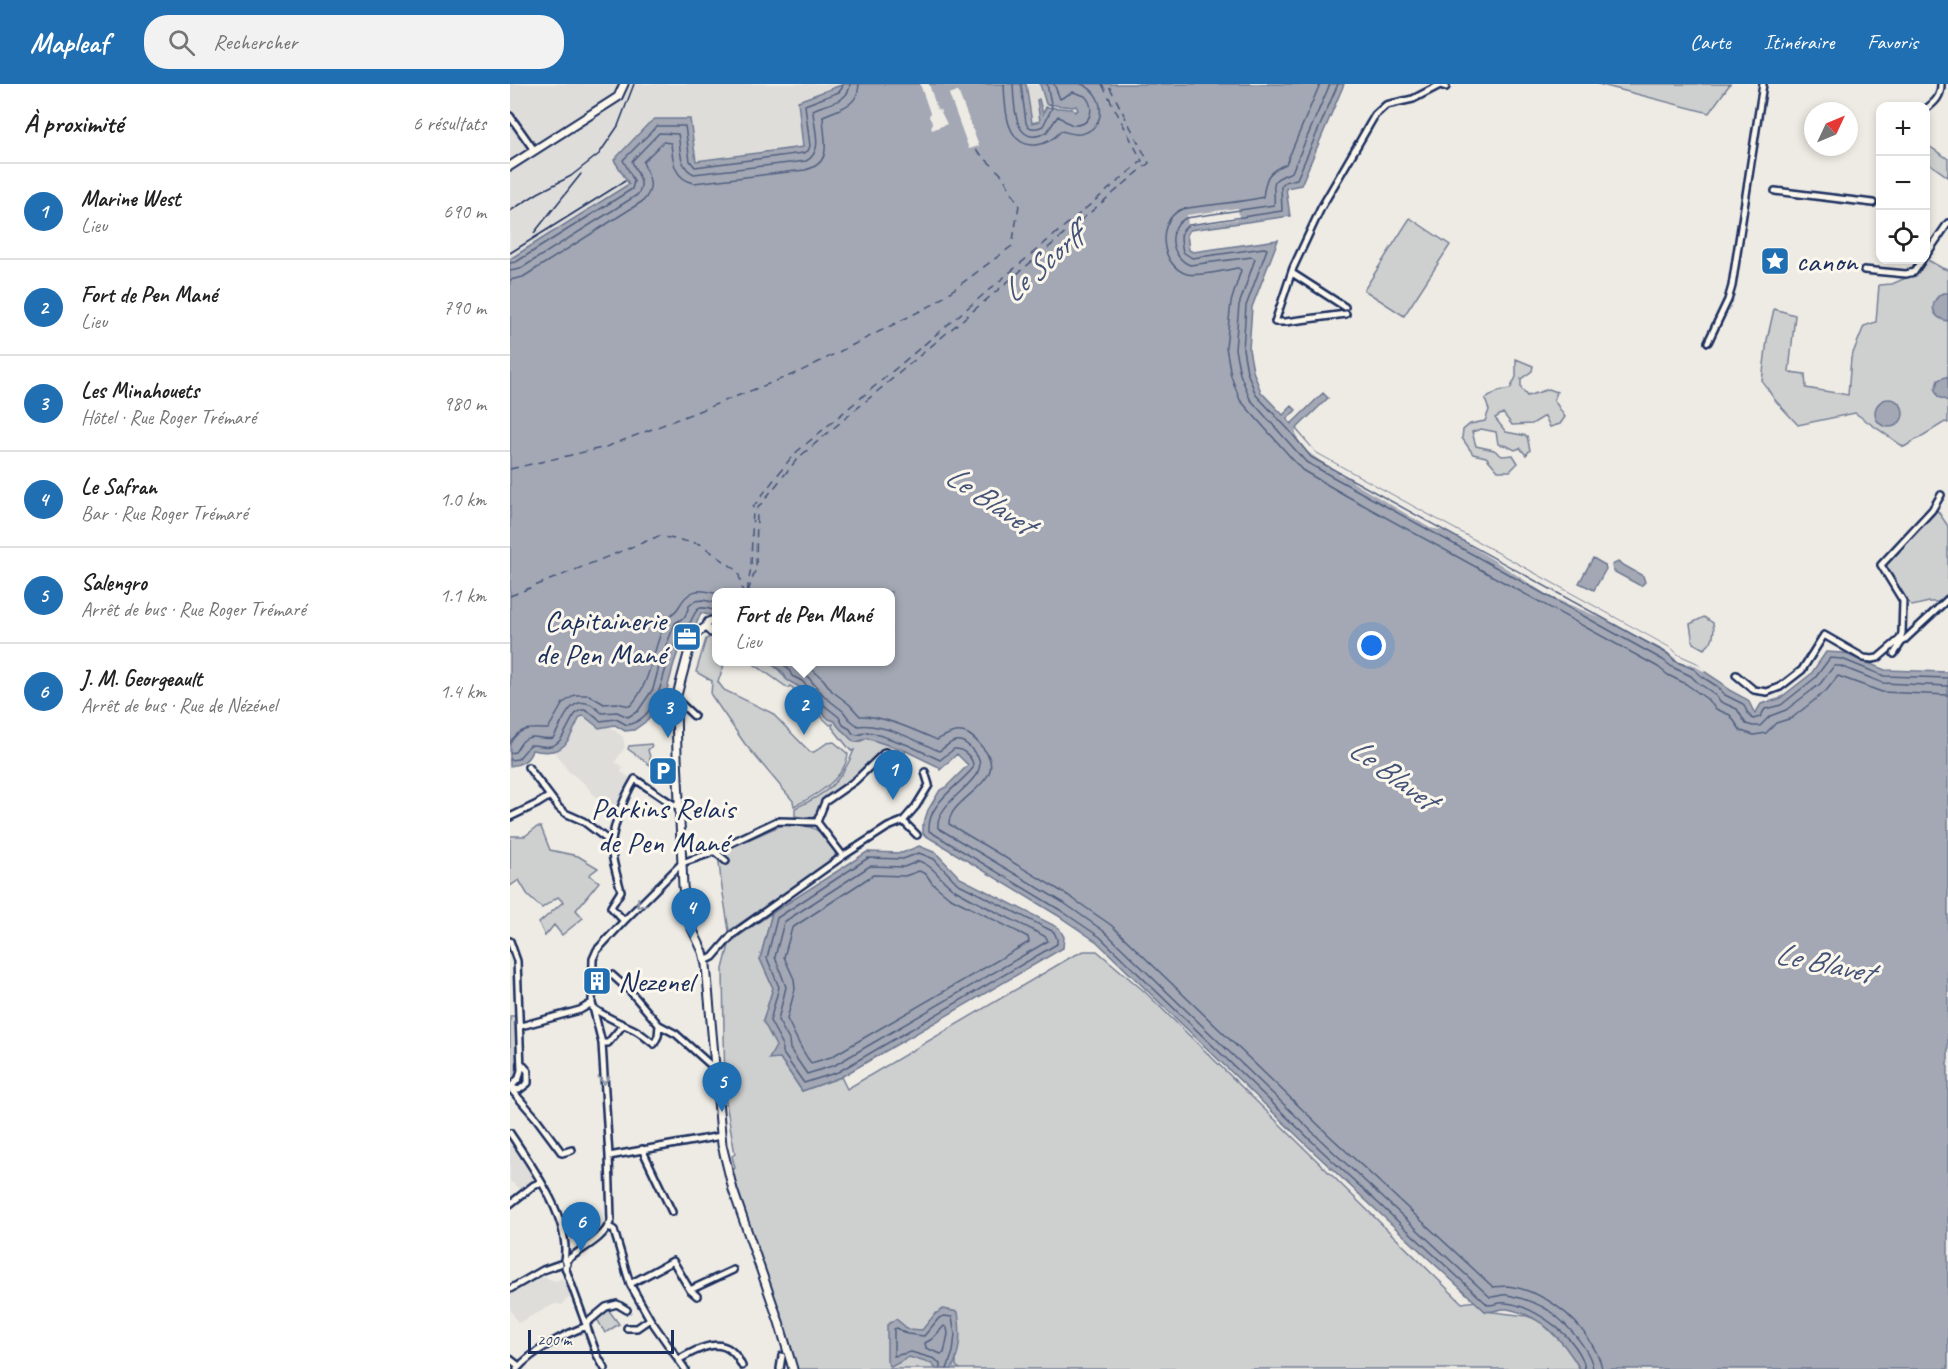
<!DOCTYPE html>
<html lang="fr">
<head>
<meta charset="utf-8">
<style>
	body { margin:0; font-family:Caveat,sans-serif; background:#f2f2f2; color:#222 }
	.controls { position:absolute; right:18px; top:18px; display:grid; overflow:hidden; border-radius:12px; box-shadow:0 3px 9px #0003 }
	.controls button { width:54px; height:54px; display:grid; place-items:center; padding:0; border:0; border-bottom:2px solid #e0e0e0; background:#fff; color:#222; font:30px sans-serif }
	.compass { position:absolute; left:1294px; top:18px; width:54px; height:54px; border-radius:50%; background:#fff; box-shadow:0 3px 9px #0003; rotate:46deg }
	.scale { position:absolute; left:18px; bottom:15px; width:146px; box-sizing:border-box; padding-left:6px; border:3px solid #1b2f5e; border-top:0; font-size:16px; line-height:21px; white-space:nowrap; color:#1b2f5e; -webkit-text-stroke:4px #fbf7ec; paint-order:stroke }
	.you { position:absolute; left:862px; top:562px; width:21px; height:21px; margin:-15px; border:4px solid #fff; border-radius:50%; background:#1a73e8; box-shadow:0 0 0 9px #1a73e833 }
	.badge { display:grid; place-items:center; width:39px; height:39px; border-radius:50%; background:#1f6fb2; color:#fff; font-size:20px; font-weight:700 }
	.pin { position:absolute; translate:-50% -50px; filter:drop-shadow(0 2px 3px #0008) }
	.pin::after { content:''; position:absolute; top:32px; width:21px; height:18px; background:inherit; clip-path:polygon(0 0,100% 0,50% 100%) }
	.popup { position:absolute; left:202px; top:504px; width:183px; height:78px; box-sizing:border-box; display:grid; place-content:center; border-radius:12px; background:#fff; filter:drop-shadow(0 2px 4px #0005); font-size:20px; white-space:nowrap; color:#767676 }
	.popup b { font-size:22px; color:#222 }
	.popup::after { content:''; position:absolute; left:50%; top:100%; margin-left:-12px; border:12px solid transparent; border-top-color:#fff }
	.list { margin:0; padding:0; list-style:none }
	h2 { display:flex; justify-content:space-between; align-items:center; height:78px; margin:0; padding:0 24px; font-size:26px }
	h2 small { font-size:20px; font-weight:400; color:#767676 }
	.list li { display:grid; grid-template-columns:39px 1fr auto; gap:18px; align-items:center; box-sizing:border-box; height:96px; padding:0 24px; border-top:2px solid #e0e0e0 }
	.list b { display:block; font-size:22px; white-space:nowrap }
	.list p { margin:0; font-size:20px; white-space:nowrap; color:#767676 }
	.list em { font-size:20px; font-style:normal; color:#767676 }
	.icon { flex:none; width:33px; height:33px; fill:none; stroke:currentColor; stroke-width:2; stroke-linecap:round; stroke-linejoin:round }
	.map { position:relative; flex:none; width:1438px; height:1285px; overflow:hidden }
	header { display:flex; align-items:center; gap:36px; box-sizing:border-box; height:84px; padding:0 30px; background:#1f6fb2; color:#fff }
	header strong { font-size:28px }
	nav { display:flex; gap:33px; margin-inline-start:auto; font-size:21px }
	.search { width:420px; height:54px; background:#f2f2f2; display:flex; align-items:center; gap:15px; box-sizing:border-box; padding:0 21px; border-radius:24px; color:#767676; font-size:22px }
	main { display:flex }
	aside { flex:1; background:#fff }
	.map>svg:first-child { display:block }
	.built { fill:#deddda }
	.green { fill:#cecfcf; stroke:#747f96; stroke-width:1.5 }
	.water { fill:#a3a8b4; stroke:#6d7892; stroke-width:1.5 }
	.pier { fill:#eeebe4 }
	.lines { fill:none; stroke-linecap:round; stroke-linejoin:round }
	.shore { stroke:#515f80; stroke-width:1.5 }
	.stream { stroke:#6d7892; stroke-width:1.5 }
	.ferry { stroke:#445378; stroke-width:1.5; stroke-dasharray:8 6; stroke-linecap:butt }
	.minor-casing { stroke:#1b2f5e; stroke-width:10 }
	.tertiary-casing { stroke:#1b2f5e; stroke-width:11 }
	.minor { stroke:#fbf7ec; stroke-width:5 }
	.tertiary { stroke:#fbf7ec; stroke-width:7 }
	.rail { stroke:#1b2f5e; stroke-width:1.5 }
	.oneway { stroke:#8b93a5 }
	.labels { text-anchor:middle; stroke-width:6; stroke-linejoin:round; paint-order:stroke }
	.poi-label { font-size:30px; fill:#1b2f5e; stroke:#fbf7ec; text-anchor:start }
	.water-label { font-size:32px; font-style:italic; fill:#445378; stroke:#fbf7ec }
</style>
</head>
<body>
<header>
<strong>Mapleaf</strong>
<div class="search"><svg class="icon" aria-label="search" viewBox="0 0 24 24"><circle cx="10" cy="10" r="6"/><path d="M15 15l6 6"/></svg>Rechercher</div>
<nav><a>Carte</a><a>Itinéraire</a><a>Favoris</a></nav>
</header>
<main>
<aside>
<h2>À proximité<small>6 résultats</small></h2>
<ul class="list">
<li><span class="badge">1</span><div><b>Marine West</b><p>Lieu</p></div><em>690 m</em></li>
<li><span class="badge">2</span><div><b>Fort de Pen Mané</b><p>Lieu</p></div><em>790 m</em></li>
<li><span class="badge">3</span><div><b>Les Minahouets</b><p>Hôtel · Rue Roger Trémaré</p></div><em>980 m</em></li>
<li><span class="badge">4</span><div><b>Le Safran</b><p>Bar · Rue Roger Trémaré</p></div><em>1.0 km</em></li>
<li><span class="badge">5</span><div><b>Salengro</b><p>Arrêt de bus · Rue Roger Trémaré</p></div><em>1.1 km</em></li>
<li><span class="badge">6</span><div><b>J. M. Georgeault</b><p>Arrêt de bus · Rue de Nézénel</p></div><em>1.4 km</em></li>
</ul>
</aside>
<div class="map">
<svg width="1438" height="1285" viewBox="0 0 1438 1285">
	<rect width="100%" height="100%" fill="#eeebe4"/>
	<filter id="ink" filterUnits="userSpaceOnUse"><feTurbulence type="fractalNoise" baseFrequency=".0167" numOctaves="2"/><feDisplacementMap in="SourceGraphic" scale="12" xChannelSelector="R" yChannelSelector="G"/><feConvolveMatrix kernelMatrix="1 2 1 2 8 2 1 2 1" color-interpolation-filters="sRGB"/></filter>
	<g filter="url(#ink)">
		<path class="built" d="M0,0H334L288,17L294,63L186,77L145,35L138,40L104,76L119,100L0,175Z
			M516,0H530L534,16L562,23L567,22L568,26L565,28L562,25L533,30L527,16L530,38L522,39Z
			M74,632L88,644L99,642L113,653L115,663L105,678L113,683L111,688L123,696L107,730L91,720L75,700L58,687L45,668L52,664L59,654L70,633Z
			M0,1055L24,1091L22,1100L13,1107L0,1097Z
			M31,1190L33,1193L46,1197L52,1194L62,1213L54,1217L53,1221L45,1220L8,1239L0,1225V1210Z"/>
		<path class="green" d="M1088,0H1220L1199,29Z
			M1416,60L1438,75V93L1416,77Z
			M900,134L940,161L894,232L854,206Z
			M1416,175L1432,184L1438,186V339L1435,338L1394,363L1345,329L1288,341L1265,316L1252,297L1257,256L1264,225L1285,231L1279,288L1295,290L1296,304L1338,311L1341,274L1354,242L1366,238L1369,201L1382,200L1403,191Z
			M1006,275L1023,282L1022,287L1011,295V304L1017,312L1039,305L1047,308L1044,316L1055,333L1050,340L1040,343L1035,332L1022,340L1002,341L993,329L985,334L996,348L1017,352L1020,366L1016,371L1010,364L1005,366L997,362L988,360L986,348L971,345L962,348L966,362L984,366L992,372L1003,371L1008,379L1000,387H988L976,373L963,370L952,354L953,346L960,340L975,337L979,326L975,315L989,307L1000,305L1006,293Z
			M1427,426L1438,442V511L1430,518H1419L1402,522L1396,516L1374,482Z
			M1194,533L1203,539C1205,549 1203,559 1194,565L1183,559L1180,540Z
			M207,549V557L204,560L207,565V578H215L208,598L214,606L262,629L300,668H304L317,659L324,658L338,670C335,695 304,713 284,722L283,717L235,660L201,611L202,597L186,588L196,555Z
			M241,578C260,578 265,579 276,595C279,598 284,599 288,602C302,612 308,630 325,637C328,644 330,644 335,649C344,657 343,661 357,654L396,667L391,674L374,666L342,698L314,716L306,731L300,735L285,732V724C315,711 332,698 344,666L341,667L322,643L323,640L320,641L295,617L291,610L280,602L278,604Z
			M141,660L142,662L138,666L140,673V681L118,665L119,662Z
			M274,740C303,741 309,743 326,767L324,775L219,847L211,797L208,769Z
			M27,743H31L40,766L68,772L88,784L79,791L89,798L66,826L73,834L52,851L44,841L35,852L29,839L53,818L48,813L32,824L19,813L9,796L0,802V752H15Z
			M262,829L250,875L263,904L253,937L267,962L270,974L292,1007L331,993L337,1005L561,873L574,867H587L634,907L952,1219L966,1217L975,1227L1017,1232L1030,1237L1059,1266L1070,1285H286L222,1087L225,1084L222,1072L225,1070L215,1013L213,885L219,861L229,852Z
			M0,932H7C6,953 15,983 0,1000Z
			M97,1224L109,1240L95,1249L86,1233Z"/>
		<path class="water" d="M334,0H516L522,39L530,37L527,16L529,15L533,30L536,23L562,25L565,28L568,26L566,22L563,23L536,20L530,0H834L791,101L776,104L780,132L680,146L677,150L679,166L683,168L768,156L742,223L739,265L743,287L751,308L773,331L782,322L786,326L777,335L781,340L813,309L818,314L786,345L806,369L1162,565L1168,571L1186,579L1195,588L1212,599L1219,606L1238,616L1245,630L1251,620L1269,615L1301,590L1316,568L1333,569L1375,586L1438,588V1285H1070C1053,1256 1032,1231 997,1225C989,1224 983,1229 975,1227L807,1071L587,858L547,831L413,750V741L418,726L430,706L436,703L458,681L447,670L430,686L429,683L396,667L357,654C343,661 344,658 335,649C330,644 328,644 325,637L319,635L305,622L297,611L288,602L277,596L273,588L259,578H381V508H207V533L191,529L185,543L182,547L176,546L164,579L156,610L138,636L124,646L115,647L105,641L89,644L74,632L70,633C57,659 55,673 22,666C19,677 11,681 0,682V175L119,100L104,76L138,40L145,35H180L186,77L293,63L288,17Z
			M1433,209H1438V237C1421,235 1418,217 1433,209Z
			M1438,292V317L1428,313L1425,306L1428,296Z
			M1365 329a14 14 0 1 1 28 0a14 14 0 1 1-28 0Z
			M1083,474L1095,481L1096,485L1084,506L1069,499Z
			M1108,478L1133,492L1135,498L1132,501H1129L1103,487L1102,481Z
			M409,762L426,769L450,794L549,844L554,853L553,864L331,993L292,1007L270,974L259,975L266,962L253,937L263,904L250,875L262,829L357,768L392,769Z
			M433,1225L448,1228C451,1249 451,1265 442,1285H426L422,1280L399,1273L381,1283L377,1277V1241L386,1235L398,1245L412,1246L425,1230Z"/>
		<path class="pier" d="M410,0H419L427,25L430,26L437,40L422,46L421,43L422,42V38L419,33L420,29Z
			M448,7L469,62L459,65L439,10Z
			M728,124L729,135L678,142L677,131Z
			M785,345L806,369L1162,565L1168,571L1186,579L1194,585L1195,588L1181,580L1171,579L1156,567L1091,534L1039,512L982,475L935,447L920,444L844,399L841,395L830,391L795,366L788,355Z"/>
		<g class="lines">
			<path class="shore" d="M494,0C495,22 495,63 526,61C537,60 544,55 551,47C557,48 563,51 570,50C598,45 596,9 571,0
				M503,0C504,21 504,66 537,48L548,32C553,35 558,41 565,41C582,41 585,22 575,12L563,8L550,15L544,0
				M511,0L516,39C519,46 527,45 533,42L542,24L537,0
				M810,0L776,80C757,88 756,93 753,113C734,118 713,119 693,122C686,123 677,123 670,126C645,139 651,182 677,190C690,193 715,186 728,184L731,186L721,218L716,263L721,292L730,316L792,386L835,411L1148,583L1158,591L1176,600L1197,615L1206,625L1220,631L1231,647L1244,651L1256,649L1266,639L1282,634L1316,607L1328,592L1372,608L1438,611
				M820,0L782,88C756,98 766,98 764,121L676,134C656,144 660,173 680,181L742,173L745,175L729,221L725,265L730,290L740,315L796,378L1153,576L1162,583L1181,592L1187,598L1203,609L1211,618L1227,625L1236,640L1243,642H1250L1260,632L1276,626L1310,600L1324,582H1330L1373,599L1438,602
				M828,0L787,95L775,98L771,102L772,127L679,141C668,147 671,157 673,168L682,174L754,164L757,165L736,222L733,265L737,288L746,311L779,346L801,373L1158,570L1165,577L1184,585L1191,592L1208,603L1215,611L1233,620L1239,631L1243,635L1250,633L1255,625L1271,621L1305,594L1320,574L1332,575L1374,592L1438,594
				M0,179L6,178L122,105L124,97L113,76L147,42H175L180,77L185,83L293,69L298,67L300,62L295,21L329,8L332,4L333,0
				M0,187L10,185L127,111C137,98 126,90 122,77L149,49L168,50C171,64 168,83 184,90L296,77C315,67 303,43 303,26C317,19 339,19 340,0
				M0,196L13,193L133,117C146,103 139,93 133,78L153,58L161,59C163,77 163,94 184,99L295,86C325,79 313,54 313,32C330,24 348,23 349,0
				M269,578L278,584L282,592L292,597L301,606L310,618L329,633L333,641L340,645L343,650L348,651L357,648L363,649L398,661L430,676L444,665C453,664 464,674 463,684C448,703 417,719 419,747L550,826L590,853L812,1067L978,1221C984,1221 990,1218 996,1219C1024,1221 1072,1256 1075,1285
				M281,578L288,587L298,593L315,613L333,627L339,635L348,642C370,638 408,657 429,667C437,663 443,653 453,658C458,660 461,664 464,668C489,694 425,713 428,744L554,819L595,848L817,1062L980,1213C986,1213 992,1210 998,1211C1011,1214 1027,1219 1038,1226C1054,1237 1081,1265 1083,1285
				M293,578L313,595L322,607L339,620L350,632C372,631 407,647 427,656C437,651 446,644 458,650C463,653 468,658 472,663C504,697 438,713 439,740L559,812L601,841L823,1055L983,1203C987,1203 992,1202 997,1202C1031,1206 1064,1230 1081,1259C1086,1268 1091,1275 1092,1285
				M0,659C10,642 21,645 38,645L53,619L65,611H79L94,620L106,619L120,622C142,599 142,564 156,537C159,531 165,529 168,524C179,505 187,504 207,510
				M0,669L5,668C8,664 10,659 14,656C23,649 33,657 43,654C52,642 59,611 80,620C84,622 88,626 92,629L107,628L118,633L128,627L143,605L151,575L165,539L175,533L179,522L185,517L193,516L207,519
				M0,676L8,675L20,661C28,660 36,665 44,661C57,656 61,624 74,626C80,627 86,634 90,637L106,635L117,641C144,636 151,602 157,580C161,568 167,555 171,543L180,539C188,521 188,522 207,527
				M409,769L424,775L447,799L544,848L547,855V860L328,988L294,999L272,968V959L260,937L269,903L257,874L267,834L358,774L393,775Z
				M409,777C426,783 430,797 445,806C474,823 506,837 536,853L538,857L325,981L297,990L280,965L279,956L268,936L276,903L265,873L274,838L360,782L394,783Z
				M409,787L416,790L422,799L439,813L518,853L519,858L321,973L301,979C290,965 285,950 277,935L285,905L284,895L274,873L282,844L363,791L395,792Z
				M434,1242L437,1244L438,1250L434,1269L431,1270L416,1264L415,1259L422,1255Z
				M430,1285V1280L425,1275L401,1268L384,1272V1245L387,1244L397,1250L414,1252L429,1234L434,1232L442,1233L445,1250L443,1268L437,1285"/>
			<path class="stream" d="M446,1275V1282L450,1285"/>
			<path class="ferry" d="M0,385L96,363L289,288L424,220L502,162L509,121L492,91L464,64
				M237,508L241,483L243,423L283,371L632,77L592,0
				M238,508L246,484L247,425L288,374L639,79L598,0
				M0,512L149,452L190,460L228,487L233,508"/>
			<g class="minor-casing">
				<path id="minor" d="M1416,25C1425,18 1431,13 1431,0
					M0,32L24,66
					M1265,107L1363,119
					M1416,171L1438,139
					M1354,186L1396,190L1404,188L1412,176
					M782,189L835,223
					M836,230L775,238H765L783,184L811,124L865,31L876,21L903,15L930,1L936,3
					M1198,258L1218,216L1222,202L1253,0
					M1384,570L1391,559L1438,515
					M1226,591L1244,606L1257,608L1270,603L1292,586L1314,551L1354,574L1362,575L1368,574L1390,555L1392,549L1393,517L1371,481L1422,426L1431,411
					M166,615L184,632
					M18,683L49,724L55,729L73,737L103,760
					M0,733L27,720L40,712
					M393,737L407,751
					M307,738L315,718L345,697L375,668L391,675
					M204,767L216,777
					M114,837L101,823L111,807C108,795 104,783 102,770C99,749 114,713 125,695L159,718L170,724
					M0,857L7,877L11,986L9,994L0,1004
					M195,877L203,873L222,851L333,772L378,743L393,737L406,722L419,701L415,688
					M102,891L120,907L149,941L166,950L204,984
					M83,924C97,934 108,938 123,945C130,948 137,955 144,960L148,952L149,941
					M11,942L70,926L82,919
					M92,959H98L113,941
					M0,1004L26,1034L52,1069L62,1066
					M2,1004L9,1006L18,999V987L11,979
					M0,1049C21,1081 62,1136 54,1176
					M132,1065L162,1128
					M99,1072L211,1052
					M0,1120L24,1101L31,1098
					M99,1143L104,1146L105,1150L120,1200L140,1235L175,1285
					M56,1177C71,1164 94,1156 101,1136L99,1072L92,959L82,919L83,875L87,866L114,837L172,779L198,770L267,737L307,738L333,772
					M56,1177L57,1180L55,1183L87,1271L95,1285
					M120,1200L163,1177L180,1206L223,1186
					M0,1205L33,1186L50,1180
					M180,1206L187,1212
					M77,1239L96,1223L107,1220L117,1226
					M117,1244H127L140,1235
					M0,1275L9,1282
					M168,1276C193,1262 217,1249 232,1282
					M7,1285C22,1267 55,1250 77,1242
					M270,1285L272,1272"/>
			</g>
			<g class="tertiary-casing">
				<path id="tertiary" d="M0,82L108,13L114,0
					M207,541L201,537L198,538L196,543L201,548L207,544
					M196,543L185,550L182,555L166,615L167,673L173,802L177,834L193,868L196,881L212,1061L223,1106L269,1238L283,1285"/>
			</g>
			<use href="#minor" class="minor"/>
			<use href="#tertiary" class="tertiary"/>
			<path class="rail" d="M0,127L28,109L61,92L89,70L108,42L124,0
				M24,149L71,90
				M0,169L115,97"/>
		</g>
		<defs><path id="oneway-chevron" d="M-2-3.5L2.5 0L-2 3.5" fill="none" stroke-width="1.6" stroke-linecap="round" stroke-linejoin="round" transform="scale(1.5)"/></defs>
		<g class="oneway">
			<use href="#oneway-chevron" transform="translate(130 820) rotate(135)"/>
			<use href="#oneway-chevron" transform="translate(94 996) rotate(86)"/>
		</g>
	</g>
	<defs>
		<g id="sight-square" transform="scale(1.5)"><rect x="-9" y="-9" width="18" height="18" rx="4" fill="#1f6fb2" stroke="#fbf7ec"/><path d="M0-6L1.8-2.2L6-1.7L2.9 1.2L3.7 5.4L0 3.3L-3.7 5.4L-2.9 1.2L-6-1.7L-1.8-2.2Z" fill="#fff"/></g>
		<g id="office-square" transform="scale(1.5)"><rect x="-9" y="-9" width="18" height="18" rx="4" fill="#1f6fb2" stroke="#fbf7ec"/><path d="M-6-3h4V-5.5h4V-3h4V5H-6ZM-1-4.5V-3h2v-1.5ZM-6 0V1H6V0Z" fill="#fff"/></g>
		<g id="parking-square" transform="scale(1.5)"><rect x="-9" y="-9" width="18" height="18" rx="4" fill="#1f6fb2" stroke="#fbf7ec"/><path d="M-3.5-5.5H1a3.5 3.5 0 0 1 0 7H-1V5.5H-3.5ZM-1-3.4V-.6H.8a1.4 1.4 0 0 0 0-2.8Z" fill="#fff"/></g>
		<g id="building-square" transform="scale(1.5)"><rect x="-9" y="-9" width="18" height="18" rx="4" fill="#1f6fb2" stroke="#fbf7ec"/><path d="M-4-6H4V6H1V3H-1V6H-4ZM-2.5-4.3h1.7v1.8h-1.7ZM.8-4.3h1.7v1.8H.8ZM-2.5-1h1.7V.8h-1.7ZM.8-1h1.7V.8H.8Z" fill="#fff"/></g>
	</defs>
	<g fill-rule="evenodd">
		<use href="#sight-square" x="1265" y="177"/>
		<use href="#office-square" x="177" y="553"/>
		<use href="#parking-square" x="153" y="687"/>
		<use href="#building-square" x="87" y="897"/>
	</g>
	<g class="labels">
		<g class="poi-label">
			<text x="1286" y="187">canon</text>
			<text x="156" y="546" text-anchor="end">Capitainerie<tspan x="156" dy="34">de Pen Mané</tspan></text>
			<text x="153" y="734" text-anchor="middle">Parkins Relais<tspan x="153" dy="34">de Pen Mané</tspan></text>
			<text x="108" y="907">Nezenel</text>
		</g>
		<g class="water-label">
			<text transform="translate(532 179) rotate(-42)" y="11">Le Scorff</text>
			<text transform="translate(480 415) rotate(34)" y="11">Le Blavet</text>
			<text transform="translate(883 689) rotate(36)" y="11">Le Blavet</text>
			<text transform="translate(1314 878) rotate(12)" y="11">Le Blavet</text>
		</g>
	</g>
</svg>
<div class="controls">
<button>+</button>
<button>−</button>
<button><svg class="icon" aria-label="locate" viewBox="0 0 24 24"><circle cx="12" cy="12" r="6"/><path d="M12 2v4M12 18v4M2 12h4M18 12h4"/></svg></button>
</div>
<svg class="compass" viewBox="-18 -18 36 36"><path d="M0-13l5 13h-10z" fill="#e53935"/><path d="M0 13l5-13h-10z" fill="#767676"/></svg>
<div class="scale">200 m</div>
<div class="you"></div>
<div class="pin badge" style="left:383px;top:716px">1</div>
<div class="pin badge" style="left:294px;top:651px">2</div>
<div class="popup"><b>Fort de Pen Mané</b>Lieu</div>
<div class="pin badge" style="left:158px;top:654px">3</div>
<div class="pin badge" style="left:181px;top:854px">4</div>
<div class="pin badge" style="left:212px;top:1028px">5</div>
<div class="pin badge" style="left:71px;top:1168px">6</div>
</div>
</main>
</body>
</html>
